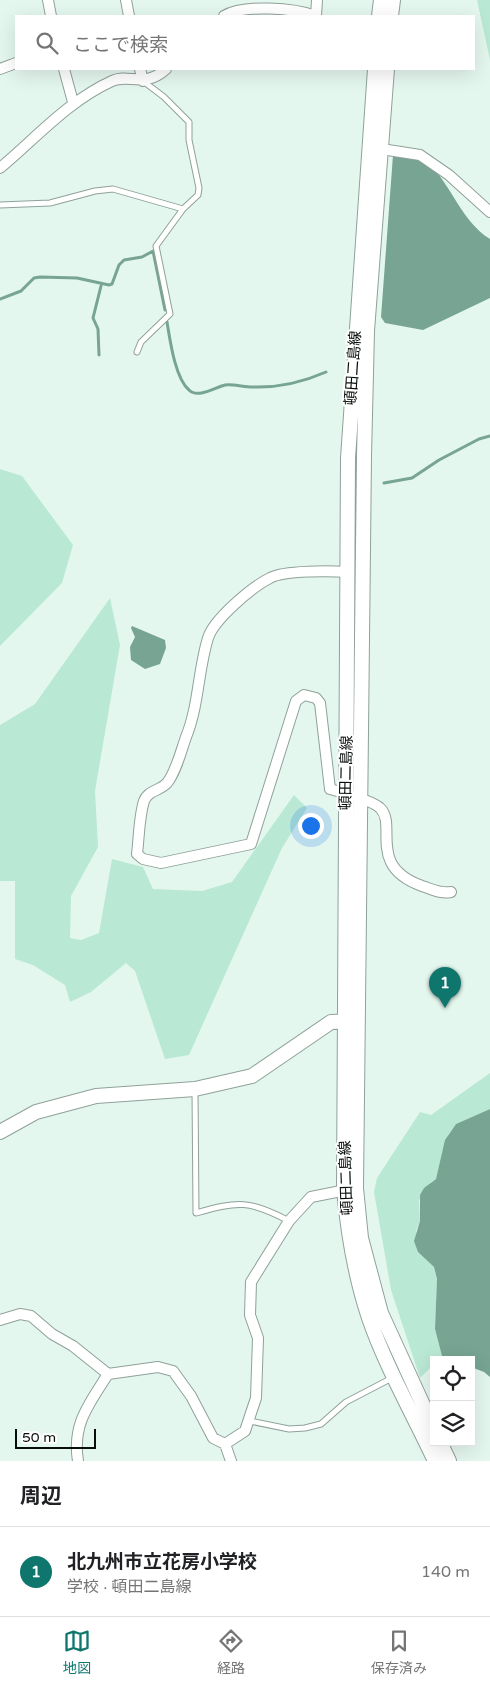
<!DOCTYPE html>
<html lang="ja">
<head>
<meta charset="utf-8">
<style>
	body { margin:0; font-family:"Varela Round","Noto Sans JP",sans-serif; background:#f6f6f6; color:#202124 }
	.controls { position:absolute; right:15px; bottom:15px; display:grid; overflow:hidden; border-radius:0px; box-shadow:0 5px 20px #0002 }
	.controls button { width:45px; height:45px; display:grid; place-items:center; padding:0; border:0; border-bottom:1px solid #e0e0e0; background:#fff; color:#202124; font:25px sans-serif }
	.scale { position:absolute; left:15px; bottom:12px; width:81px; box-sizing:border-box; padding-left:5px; border:2px solid #080e0c; border-top:0; font-size:14px; line-height:18px; white-space:nowrap; color:#080e0c; -webkit-text-stroke:4px #fff; paint-order:stroke }
	.you { position:absolute; left:310px; top:825px; width:18px; height:18px; margin:-12px; border:4px solid #fff; border-radius:50%; background:#1a73e8; box-shadow:0 0 0 8px #1a73e833 }
	.badge { display:grid; place-items:center; width:32px; height:32px; border-radius:50%; background:#0f766e; color:#fff; font-size:16px; font-weight:700 }
	.pin { position:absolute; translate:-50% -41px; filter:drop-shadow(0 1px 2px #0008) }
	.pin::after { content:''; position:absolute; top:26px; width:18px; height:15px; background:inherit; clip-path:polygon(0 0,100% 0,50% 100%) }
	.list { margin:0; padding:0; list-style:none }
	h2 { display:flex; justify-content:space-between; align-items:center; height:65px; margin:0; padding:0 20px; font-size:21px }
	h2 small { font-size:16px; font-weight:400; color:#757577 }
	.list li { display:grid; grid-template-columns:32px 1fr auto; gap:15px; align-items:center; box-sizing:border-box; height:90px; padding:0 20px; border-top:1px solid #e0e0e0 }
	.list b { display:block; font-size:19px; white-space:nowrap }
	.list p { margin:0; font-size:16px; white-space:nowrap; color:#757577 }
	.list em { font-size:16px; font-style:normal; color:#757577 }
	.icon { flex:none; width:28px; height:28px; fill:none; stroke:currentColor; stroke-width:2; stroke-linecap:round; stroke-linejoin:round }
	.map { position:relative; flex:none; width:490px; height:1461px; overflow:hidden }
	.search { position:absolute; background:#fff; box-shadow:0 5px 20px #0002; left:15px; right:15px; top:15px; height:55px; display:flex; align-items:center; gap:12px; box-sizing:border-box; padding:0 18px; border-radius:0px; color:#757577; font-size:19px }
	.sheet { height:155px; background:#fff }
	nav { display:flex; justify-content:space-around; align-items:center; box-sizing:border-box; height:70px; border-top:1px solid #e0e0e0; background:#fff; font-size:14px; color:#757577 }
	nav a { display:grid; justify-items:center; gap:2px }
	nav .on { color:#0f766e }
	.map>svg:first-child { display:block }
	.green { fill:#b9e8d5 }
	.water { fill:#77a493 }
	.lines { fill:none; stroke-linecap:round; stroke-linejoin:round }
	.stream { stroke:#77a493; stroke-width:3 }
	.lane-casing { stroke:#8fa199; stroke-width:7 }
	.street-casing { stroke:#8fa199; stroke-width:12 }
	.secondary-casing { stroke:#8fa199; stroke-width:16 }
	.lane { stroke:#fff; stroke-width:5 }
	.street { stroke:#fff; stroke-width:10 }
	.secondary { stroke:#fff; stroke-width:14 }
	.labels { text-anchor:middle; stroke-width:4; stroke-linejoin:round; paint-order:stroke }
	.street-label { font-size:15px; fill:#080e0c; stroke:#fff }
</style>
</head>
<body>
<div class="map">
<svg width="490" height="1461" viewBox="0 0 490 1461">
	<rect width="100%" height="100%" fill="#e4f7ef"/>
	<path class="green" d="M476,0H490V60L477,0Z
		M0,469L22,476L73,545L62,583L0,646Z
		M110,598L120,645L95,791L98,847L71,896L70,938L81,940L99,933L112,859L143,867L153,889L202,891L232,882L294,795L307,808L282,848L189,1055L165,1059L135,971L126,963L91,992L70,1002L65,985L33,965L15,959V881H0V725L35,704Z
		M490,1073V1109L456,1124L448,1135L436,1179L431,1182L419,1200L420,1221L416,1231L418,1252L434,1267L437,1280L435,1329L442,1356L438,1360H434V1364L420,1378L391,1290L374,1192L377,1178L420,1112L431,1115Z"/>
	<path class="water" d="M393,155C401,156 413,155 420,158C446,170 459,221 490,239V298L423,330L385,323L381,317Z
		M132,626L165,640L166,648L160,664L145,669L131,660L130,647L135,637L131,628Z
		M490,1109V1377L484,1372L471,1367V1360H452L442,1356L435,1329L437,1279L434,1267L418,1252L414,1241L420,1221V1195L424,1188L436,1179L445,1140L456,1124Z"/>
	<g class="lines">
		<path class="stream" d="M0,299L21,291L34,278L40,277L77,278L109,285L112,284L119,265L124,260L142,257L153,251L165,310
			M167,322C170,340 175,378 189,390C198,399 216,387 225,385C234,384 244,387 252,387C279,388 301,383 326,372
			M99,355L98,329L93,318L101,286
			M384,483L412,478L439,460L479,439L490,436"/>
		<g class="lane-casing">
			<path id="lane" d="M0,205L50,203L95,191L113,189L183,209
				M137,352L141,342L170,314L156,246L183,209L198,195L199,188L189,140V122L164,97L143,81
				M195,1091L196,1213C238,1201 250,1200 289,1221
				M250,1421L289,1429L305,1428L321,1424L346,1402L392,1378"/>
		</g>
		<g class="street-casing">
			<path id="street" d="M48,0L51,16
				M126,0L129,16
				M224,16C244,4 294,8 316,16L317,0
				M0,69L16,63
				M64,69L73,102
				M140,69L143,81
				M375,148L420,155L449,175L490,212
				M0,168C36,138 68,101 112,81C129,73 144,89 166,69
				M348,572C332,571 284,570 270,578C252,587 214,619 208,638C198,670 199,705 186,737C181,751 176,772 167,783C160,791 148,790 144,801C139,817 139,838 137,854L143,859L161,863L251,844L296,701L304,695L316,698L320,703L330,789C341,792 373,801 380,808C398,825 366,866 422,886C432,889 440,894 451,892
				M0,1320L20,1314L31,1316L52,1334L73,1346L108,1374L158,1367L173,1371L191,1396L213,1438L225,1444L231,1461
				M225,1444L245,1431L256,1398L258,1338L250,1315L251,1282L289,1221L311,1197L351,1189
				M78,1461C72,1424 89,1404 108,1374"/>
		</g>
		<g class="secondary-casing">
			<path id="secondary" d="M379,16L381,0
				M391,16L393,0
				M375,69L348,458L344,1190C348,1234 355,1276 369,1318C386,1367 413,1414 435,1461
				M387,69L367,331L364,456L356,1188L361,1238L381,1313L434,1429
				M0,1132L36,1112L96,1096L195,1089L252,1076L331,1022L354,1021
				M440,1442L449,1461"/>
		</g>
		<use href="#lane" class="lane"/>
		<use href="#street" class="street"/>
		<use href="#secondary" class="secondary"/>
	</g>
	<g class="labels">
		<g class="street-label">
			<text transform="translate(353 368) rotate(-86)" y="5">頓田二島線</text>
			<text transform="translate(346 773) rotate(-89)" y="5">頓田二島線</text>
			<text transform="translate(346 1178) rotate(-92)" y="5">頓田二島線</text>
		</g>
	</g>
</svg>
<div class="controls">
<button><svg class="icon" aria-label="locate" viewBox="0 0 24 24"><circle cx="12" cy="12" r="6"/><path d="M12 2v4M12 18v4M2 12h4M18 12h4"/></svg></button>
<button><svg class="icon" aria-label="layers" viewBox="0 0 24 24"><path d="M12 4l9 5-9 5-9-5zM3 14l9 5 9-5"/></svg></button>
</div>
<div class="scale">50 m</div>
<div class="you"></div>
<div class="pin badge" style="left:445px;top:1008px">1</div>
<div class="search"><svg class="icon" aria-label="search" viewBox="0 0 24 24"><circle cx="10" cy="10" r="6"/><path d="M15 15l6 6"/></svg>ここで検索</div>
</div>
<section class="sheet">
<h2>周辺<small></small></h2>
<ul class="list">
<li><span class="badge">1</span><div><b>北九州市立花房小学校</b><p>学校 · 頓田二島線</p></div><em>140 m</em></li>
</ul>
</section>
<nav>
<a class="on"><svg class="icon" aria-label="map" viewBox="0 0 24 24"><path d="M3 6l6-2 6 2 6-2v14l-6 2-6-2-6 2zM9 4v14M15 6v14"/></svg>地図</a>
<a><svg class="icon" aria-label="directions" viewBox="0 0 24 24"><path d="M12 3l9 9-9 9-9-9zM9 14v-3h6M13 9l2 2-2 2"/></svg>経路</a>
<a><svg class="icon" aria-label="saved" viewBox="0 0 24 24"><path d="M7 4h10v16l-5-4-5 4z"/></svg>保存済み</a>
</nav>
</body>
</html>
